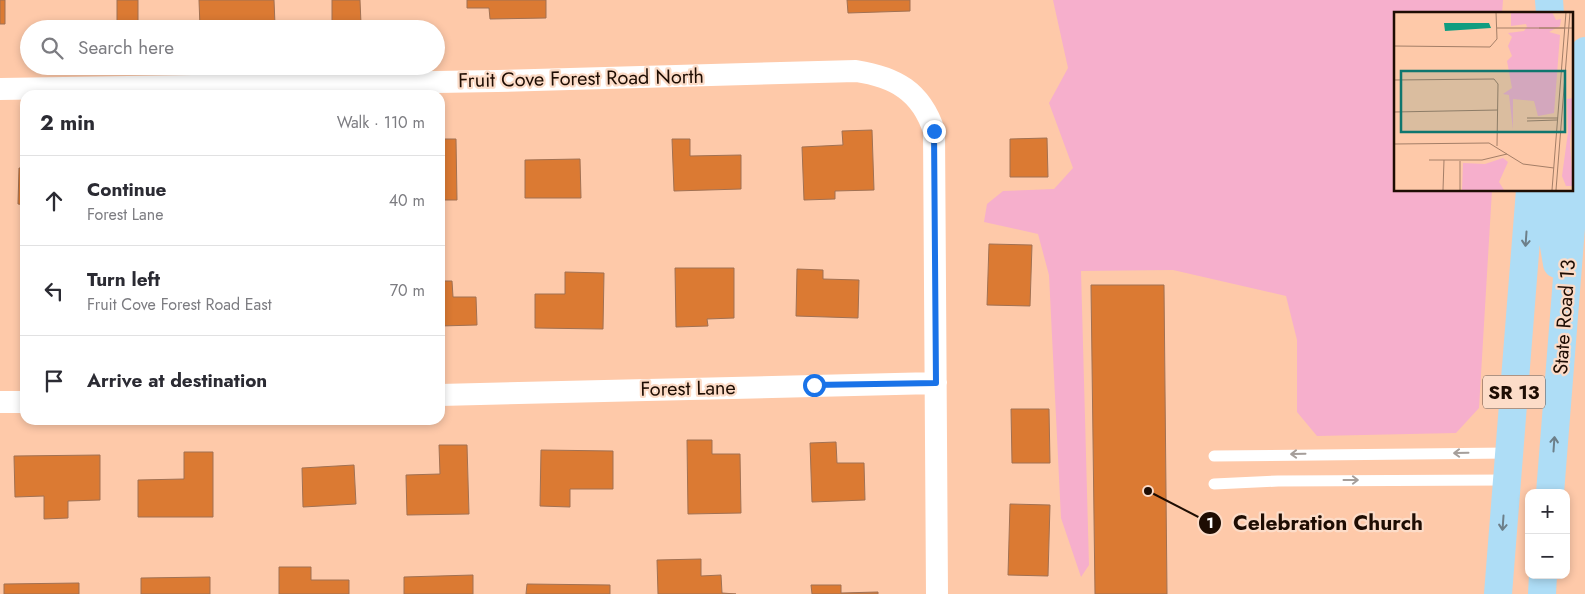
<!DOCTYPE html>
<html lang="en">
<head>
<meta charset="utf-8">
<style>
	body { margin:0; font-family:Jost,sans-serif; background:#f7f7f7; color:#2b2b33 }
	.controls { position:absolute; right:15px; bottom:15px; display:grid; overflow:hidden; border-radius:10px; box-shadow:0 2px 8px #0003 }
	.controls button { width:45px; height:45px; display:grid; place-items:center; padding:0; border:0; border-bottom:1px solid #e1e1e2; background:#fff; color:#2b2b33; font:25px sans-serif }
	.stop { position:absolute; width:15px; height:15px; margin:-11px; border:4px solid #1a73e8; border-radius:50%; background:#fff }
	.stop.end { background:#1a73e8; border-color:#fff; box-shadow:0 1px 5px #0008 }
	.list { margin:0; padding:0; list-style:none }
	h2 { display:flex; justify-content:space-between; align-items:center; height:65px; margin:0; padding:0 20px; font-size:21px }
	h2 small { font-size:16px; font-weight:400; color:#7c7c81 }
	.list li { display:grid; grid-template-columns:32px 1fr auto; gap:15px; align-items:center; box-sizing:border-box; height:90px; padding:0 20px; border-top:1px solid #e1e1e2 }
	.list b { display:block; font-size:19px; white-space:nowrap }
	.list p { margin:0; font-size:16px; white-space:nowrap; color:#7c7c81 }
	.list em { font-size:16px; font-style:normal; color:#7c7c81 }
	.icon { flex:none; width:28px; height:28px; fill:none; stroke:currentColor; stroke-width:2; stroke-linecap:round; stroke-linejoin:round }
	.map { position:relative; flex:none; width:1585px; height:594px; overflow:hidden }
	.search { position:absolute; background:#fff; box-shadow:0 2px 8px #0003; left:20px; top:20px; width:425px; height:55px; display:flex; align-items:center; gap:12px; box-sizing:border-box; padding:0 18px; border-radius:28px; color:#7c7c81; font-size:19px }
	.panel { position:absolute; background:#fff; box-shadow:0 2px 8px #0003; left:20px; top:90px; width:425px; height:335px; border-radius:15px }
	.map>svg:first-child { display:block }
	.green { fill:#f6afcc }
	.building { fill:#db7a33; stroke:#a17153 }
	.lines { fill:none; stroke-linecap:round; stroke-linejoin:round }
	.service { stroke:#fff; stroke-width:11 }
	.minor { stroke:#fff; stroke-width:22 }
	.primary { stroke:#aeddf6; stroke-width:28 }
	.oneway { stroke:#6d7f89 }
	.oneway2 { stroke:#a59e9a }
	.route { stroke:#1a73e8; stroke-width:6 }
	.labels { text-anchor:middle; stroke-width:4.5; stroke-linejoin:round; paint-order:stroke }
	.shield { fill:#fcdcc8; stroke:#614b3e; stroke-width:1 }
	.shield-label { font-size:19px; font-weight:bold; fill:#1e0d03 }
	.street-label { font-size:20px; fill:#1e0d03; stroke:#fcdcc8 }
	.inset-road { fill:none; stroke:#a47e67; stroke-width:1 }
	.view { fill:#0f766e; fill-opacity:0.15; stroke:#0f766e; stroke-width:2.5 }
	.inset-edge { fill:none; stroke:#1e0d03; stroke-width:2.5 }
	.leader { fill:none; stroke:#1e0d03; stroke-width:2 }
	.callout-dot { fill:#1e0d03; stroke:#fcdcc8; stroke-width:2 }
	.mark-label { font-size:15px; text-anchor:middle; font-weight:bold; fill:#fff }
	.callout-label { font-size:21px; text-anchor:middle; font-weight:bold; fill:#1e0d03; stroke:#fcdcc8; stroke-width:4.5; stroke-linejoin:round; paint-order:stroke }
</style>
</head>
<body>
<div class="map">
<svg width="1585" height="594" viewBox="0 0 1585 594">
	<rect width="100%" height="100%" fill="#fec9a9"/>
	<path class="green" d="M1053,0H1503L1502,14H1395V190H1492L1479,408L1456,433L1317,436L1297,412V340L1286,296L1173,270L1081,271L1089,565L1081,577L1061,518L1049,275L1038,234L984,222L987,204L1003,191L1054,189L1073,168L1049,103L1068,68Z"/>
	<path class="building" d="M0,0H5V24H0Z
		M117,0H138V27L117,28Z
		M199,0H274L275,25L200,27Z
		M332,0H360L361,24L332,25Z
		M467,0H546V18L490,19L489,8H467Z
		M847,0H910V11L848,13Z
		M872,130L874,190L835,191V199L804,200L802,147L843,145L842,131Z
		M1047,138L1048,177H1010V139Z
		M440,139H456L457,200H440Z
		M672,139H690V156L741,155V189L674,191Z
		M580,159L581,198H525V160Z
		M19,168H25V205L18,204Z
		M989,244L1032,245L1030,306L987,305Z
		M23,266H25V334H22Z
		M675,268H734V318L707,319L708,326L676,327Z
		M797,269L823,270V279L859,280L858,318L796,316Z
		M565,272L604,273L603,329L535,328V294H565Z
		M440,281H452L453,297H476L477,325L440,326Z
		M1091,285H1164L1167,594H1095Z
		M1011,409H1049L1050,463H1012Z
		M687,440H712V454H740L741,513L688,514Z
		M836,442L837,463H864L865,500L812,502L810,443Z
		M439,445H467L469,514L407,515L406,475L440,474Z
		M541,450L613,451V489H570V507L540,506Z
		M184,452H213V517H138V480L184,479Z
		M100,455V500L68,501V518L44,519V496L15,497L14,456Z
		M354,465L356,504L303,507L302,468Z
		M1010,504L1050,505L1048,576L1008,575Z
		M701,559V576L721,575L722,593L736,594H658L657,560Z
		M279,567H311V580H349V594H279Z
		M473,575V594H404V577Z
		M210,577V594H141V578Z
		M79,583V594H4V584Z
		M527,584L610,585V594H526Z
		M811,585H841V593L878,592V594H812Z"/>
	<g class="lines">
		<path class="service" d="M1214,456L1509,453
			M1214,484L1278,481L1507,480"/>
		<path class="minor" d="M0,89L497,81L856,71C895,77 921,91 934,131L937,594
			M440,395L936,383
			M0,402H25"/>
		<path class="primary" d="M1549,0L1550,14
			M1553,190L1550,222L1557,264
			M1550,493L1585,51
			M1498,594L1530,190
			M1542,594L1543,575"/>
	</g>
	<defs><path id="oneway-shaft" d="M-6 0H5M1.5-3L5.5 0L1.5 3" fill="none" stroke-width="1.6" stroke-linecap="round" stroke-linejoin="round" transform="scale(1.25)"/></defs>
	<g class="oneway">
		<use href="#oneway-shaft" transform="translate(1526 239) rotate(94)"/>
		<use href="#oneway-shaft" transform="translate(1554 444) rotate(-86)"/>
		<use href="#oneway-shaft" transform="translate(1503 523) rotate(94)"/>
	</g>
	<g class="oneway2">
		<use href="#oneway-shaft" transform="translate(1461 453) rotate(179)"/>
		<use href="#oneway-shaft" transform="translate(1298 454) rotate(179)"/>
		<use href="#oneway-shaft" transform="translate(1351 480)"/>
	</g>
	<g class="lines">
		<path class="route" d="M814,385L936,383L934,131"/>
	</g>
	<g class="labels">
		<rect class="shield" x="1483" y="375.5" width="62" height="33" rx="4"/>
		<g class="shield-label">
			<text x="1514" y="399">SR 13</text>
		</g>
		<g class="street-label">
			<text transform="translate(581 78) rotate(-1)" y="7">Fruit Cove Forest Road North</text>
			<text transform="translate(1564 317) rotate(-86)" y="7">State Road 13</text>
			<text transform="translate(688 388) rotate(-1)" y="7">Forest Lane</text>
		</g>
	</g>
	<g transform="translate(1394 12)">
		<rect width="179" height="179" fill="#fec9a9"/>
		<path d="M117,0H158L162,8L167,7L166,14L155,20L166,23L160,101L144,104L140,89L119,87V118L115,83L109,82L118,76L113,49L118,44L114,34L118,25L114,21L130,19L133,15L132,12L117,14ZM179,86L176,132L179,174H172L168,164L174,120L173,87ZM109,146L114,150L105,170L110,178H68L69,151L91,152Z" fill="#f6afcc"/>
		<path d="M50,11H95L97,16L51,19Z" fill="#0f9d80"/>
		<path class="inset-road" d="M103,16H171M145,16H179M0,34L96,35L103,27L102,0M0,68L100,67L104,72L103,134M0,100L104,98M133,106H164M133,109L163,108M0,132L95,131L129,152L160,156M35,148H88L113,142M66,149V178M49,178L50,148M158,178L172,0M162,178L176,0"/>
		<path class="view" d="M7,59H171V120H7Z"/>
		<rect width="179" height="179" class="inset-edge"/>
	</g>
	<path class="leader" d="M1148 491L1210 523"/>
	<g class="callout-dot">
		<circle cx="1148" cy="491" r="5"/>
		<circle cx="1210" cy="523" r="12"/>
	</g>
	<g class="mark-label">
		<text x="1210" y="528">1</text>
	</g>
	<g class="callout-label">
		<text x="1328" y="530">Celebration Church</text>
	</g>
</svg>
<div class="controls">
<button>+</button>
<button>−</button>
</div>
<div class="stop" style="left:814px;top:385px"></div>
<div class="stop end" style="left:934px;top:131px"></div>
<div class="search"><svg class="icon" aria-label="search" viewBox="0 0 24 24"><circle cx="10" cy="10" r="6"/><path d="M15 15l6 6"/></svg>Search here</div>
<section class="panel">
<h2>2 min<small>Walk · 110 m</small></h2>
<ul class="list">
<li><svg class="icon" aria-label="ahead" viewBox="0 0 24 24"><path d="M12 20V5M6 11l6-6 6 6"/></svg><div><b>Continue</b><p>Forest Lane</p></div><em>40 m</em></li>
<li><svg class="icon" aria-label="left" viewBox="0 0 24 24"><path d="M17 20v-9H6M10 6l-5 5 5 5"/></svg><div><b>Turn left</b><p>Fruit Cove Forest Road East</p></div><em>70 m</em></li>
<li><svg class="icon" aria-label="arrive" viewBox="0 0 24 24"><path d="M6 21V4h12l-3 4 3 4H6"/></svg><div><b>Arrive at destination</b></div></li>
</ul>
</section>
</div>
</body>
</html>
